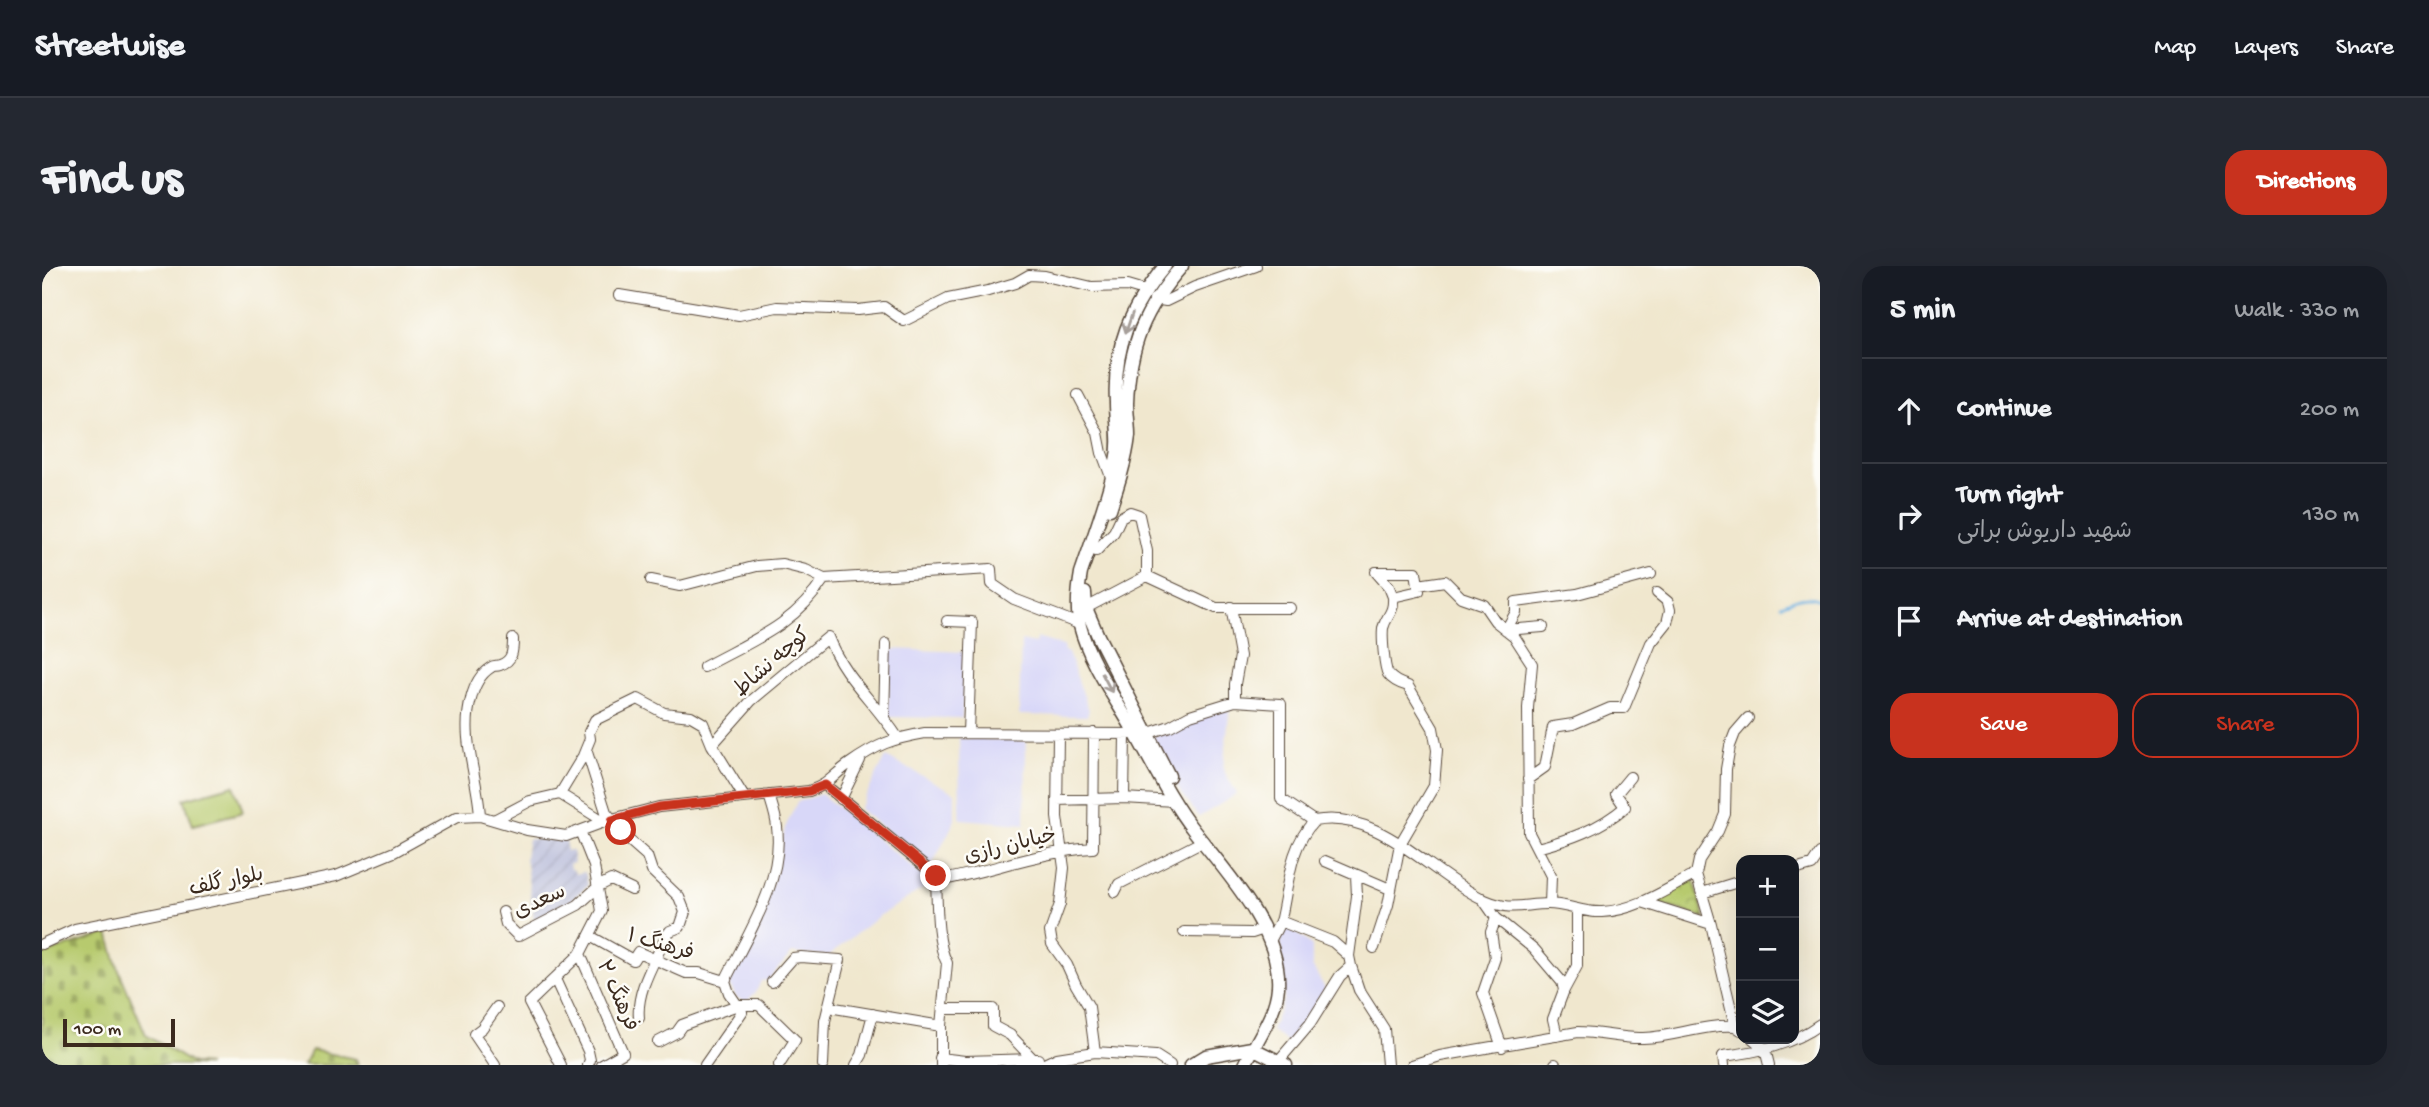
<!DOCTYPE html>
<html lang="en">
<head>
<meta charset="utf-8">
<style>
	body { margin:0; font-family:"Gochi Hand","Playpen Sans Arabic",sans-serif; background:#242831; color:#f1f3f6 }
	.controls { position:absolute; right:21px; bottom:21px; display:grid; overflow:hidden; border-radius:14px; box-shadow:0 7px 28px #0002 }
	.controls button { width:63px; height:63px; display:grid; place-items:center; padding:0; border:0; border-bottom:2px solid #363941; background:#171b24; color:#f1f3f6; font:35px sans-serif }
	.scale { position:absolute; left:21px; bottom:18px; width:112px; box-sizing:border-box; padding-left:7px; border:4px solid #3b2a1e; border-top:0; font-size:19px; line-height:24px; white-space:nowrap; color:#3b2a1e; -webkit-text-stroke:5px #fdfcf7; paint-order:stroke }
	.stop { position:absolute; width:21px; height:21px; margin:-16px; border:5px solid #c8321e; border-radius:50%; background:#fff }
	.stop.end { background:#c8321e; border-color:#fff; box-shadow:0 2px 7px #0008 }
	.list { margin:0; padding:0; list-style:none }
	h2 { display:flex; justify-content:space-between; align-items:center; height:91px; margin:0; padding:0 28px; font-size:30px }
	h2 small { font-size:23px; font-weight:400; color:#9ea1a6 }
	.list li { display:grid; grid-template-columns:46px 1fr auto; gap:21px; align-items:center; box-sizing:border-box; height:105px; padding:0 28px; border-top:2px solid #363941 }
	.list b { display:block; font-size:26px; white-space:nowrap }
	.list p { margin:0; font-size:23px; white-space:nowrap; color:#9ea1a6 }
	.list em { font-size:23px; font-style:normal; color:#9ea1a6 }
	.actions { display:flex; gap:14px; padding:21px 28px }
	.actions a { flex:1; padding:16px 0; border:2px solid #c8321e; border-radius:21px; text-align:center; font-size:24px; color:#c8321e }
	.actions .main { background:#c8321e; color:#fff }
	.icon { flex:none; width:38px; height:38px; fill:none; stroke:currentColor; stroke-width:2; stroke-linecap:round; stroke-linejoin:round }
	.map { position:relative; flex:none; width:1778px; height:799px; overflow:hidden; border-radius:21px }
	header { display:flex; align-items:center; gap:42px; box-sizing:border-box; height:98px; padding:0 35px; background:#171b24; border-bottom:2px solid #363941 }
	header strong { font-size:33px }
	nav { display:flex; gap:38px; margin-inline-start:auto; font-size:24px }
	.intro { display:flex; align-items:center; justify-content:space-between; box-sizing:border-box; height:168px; padding:0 42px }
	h1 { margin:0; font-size:49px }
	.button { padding:18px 32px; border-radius:21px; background:#c8321e; color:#fff; font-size:24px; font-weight:700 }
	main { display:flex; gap:42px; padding:0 42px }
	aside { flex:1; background:#171b24; border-radius:21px; box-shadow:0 7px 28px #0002 }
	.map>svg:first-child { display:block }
	.built { fill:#d8d7f8 }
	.industrial { fill:url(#industrial-furrows) }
	.green { fill:#b7ca6e; stroke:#797a46; stroke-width:2 }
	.cemetery { fill:url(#cemetery-stones); stroke:#797a46; stroke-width:2 }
	.park { fill:url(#park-crowns); stroke:#797a46; stroke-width:2 }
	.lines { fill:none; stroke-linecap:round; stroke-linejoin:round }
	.stream { stroke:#6cb1e2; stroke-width:2.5 }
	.minor-casing { stroke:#564638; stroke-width:12 }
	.major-casing { stroke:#564638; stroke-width:15 }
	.minor { stroke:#fff; stroke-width:10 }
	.major { stroke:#fff; stroke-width:12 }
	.oneway { stroke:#a79f9a }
	.route { stroke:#c8321e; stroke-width:9 }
	.labels { text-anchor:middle; stroke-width:5; stroke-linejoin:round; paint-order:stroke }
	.street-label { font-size:21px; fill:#3b2a1e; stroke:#fdfcf7 }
</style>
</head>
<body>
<header>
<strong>Streetwise</strong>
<nav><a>Map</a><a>Layers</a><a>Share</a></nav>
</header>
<div class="intro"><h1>Find us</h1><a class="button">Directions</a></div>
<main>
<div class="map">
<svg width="1778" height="799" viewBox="0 0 1778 799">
	<defs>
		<pattern id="industrial-furrows" width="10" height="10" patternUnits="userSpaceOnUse" patternTransform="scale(1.75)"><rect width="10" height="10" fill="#bfc2dd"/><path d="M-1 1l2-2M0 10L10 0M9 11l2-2" fill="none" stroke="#a5a7bd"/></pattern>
		<pattern id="cemetery-stones" width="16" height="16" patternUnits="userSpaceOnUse" patternTransform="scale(1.75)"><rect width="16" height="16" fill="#b7ca6e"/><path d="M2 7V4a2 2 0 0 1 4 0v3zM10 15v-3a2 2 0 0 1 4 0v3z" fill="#96a45a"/></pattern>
		<pattern id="park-crowns" width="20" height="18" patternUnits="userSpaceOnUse" patternTransform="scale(1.75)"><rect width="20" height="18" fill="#b7ca6e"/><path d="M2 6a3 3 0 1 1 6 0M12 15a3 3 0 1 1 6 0" fill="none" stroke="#96a45a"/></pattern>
	</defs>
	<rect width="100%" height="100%" fill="#fdfcf7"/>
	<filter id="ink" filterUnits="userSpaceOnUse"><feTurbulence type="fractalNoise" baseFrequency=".0143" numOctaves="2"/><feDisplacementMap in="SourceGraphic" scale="14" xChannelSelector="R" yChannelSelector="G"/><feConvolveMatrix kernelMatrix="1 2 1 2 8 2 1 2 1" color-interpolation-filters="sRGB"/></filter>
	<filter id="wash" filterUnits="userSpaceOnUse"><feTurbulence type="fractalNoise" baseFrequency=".00686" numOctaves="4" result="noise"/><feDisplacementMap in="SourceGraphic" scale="28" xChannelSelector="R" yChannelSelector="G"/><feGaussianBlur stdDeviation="1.57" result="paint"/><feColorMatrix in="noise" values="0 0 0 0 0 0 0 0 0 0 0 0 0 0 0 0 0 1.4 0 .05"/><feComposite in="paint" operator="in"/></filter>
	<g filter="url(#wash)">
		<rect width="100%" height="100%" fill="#f0e7ce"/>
		<path class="built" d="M995,372L1021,380L1022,385L1026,387L1047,444L1045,450L977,449L979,375L993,378Z
			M848,383L924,386L920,452L846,451Z
			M1188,440L1181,503L1195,528L1157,551L1136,522L1110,471L1147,452Z
			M917,472L984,475L983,558L918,553Z
			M844,491L913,527V554L889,601L817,543Z
			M779,528L890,617L837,650L786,690L750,687L726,714L719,715L714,726L704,736L694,731L687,716L730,618L743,562L755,536Z
			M1238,662L1251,664L1270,680V700L1283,722L1282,731L1248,778L1229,765L1242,733Z"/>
		<path class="industrial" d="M486,573L524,574V585H530L532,597L527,598L528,603L532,604L533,608L543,606L546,619L532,631L529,640L514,642V646L506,647L507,652L492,654L483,591Z"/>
		<path class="green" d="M192,519L201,546L151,559L142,533Z"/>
		<path class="cemetery" d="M66,667L77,705L104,769L151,798L166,799H0V689Z
			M270,784L314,793L316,799H261Z"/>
		<path class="park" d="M1652,614L1663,652L1607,635Z"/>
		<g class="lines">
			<path class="stream" d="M1739,339C1751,334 1767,326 1778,335"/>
		</g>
	</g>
	<g filter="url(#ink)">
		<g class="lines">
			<g class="minor-casing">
				<path id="minor" d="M577,29L697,49L735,41L816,44L842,41L862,55L906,33L946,25L973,17L987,9L1003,10L1050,21L1085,20L1102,25
					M1112,33L1124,35L1153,21L1214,0
					M1036,129L1056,167L1060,187L1069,211
					M1054,285L1072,266L1079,251L1088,246L1097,249L1105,285V310
					M609,314L638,320L715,300L740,298L764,304L782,313L949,303L950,318L972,333L1037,358
					M1351,331L1347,321L1334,306H1374L1376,319
					M1189,341L1198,390L1193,418V435
					M1044,342L1105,310L1174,342H1248
					M905,355L930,356L926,467
					M1501,361L1464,364L1474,346V336L1535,328L1609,308
					M662,401C709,375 752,360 782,313
					M842,451L844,378
					M1016,468L1015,551L1022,602L1018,638L1008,666L1010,678L1025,699L1034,719L1047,741L1053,786
					M670,479L709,435L786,371C802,412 832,435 856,472
					M544,483L564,546L588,575L605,590L610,605L637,631L643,646L638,661L628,665L624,670C613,696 594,724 597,752
					M1486,513L1503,501L1511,461L1531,458L1568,442H1582L1609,377L1625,357L1628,344L1626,336L1615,327
					M783,519L894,610C895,634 894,677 905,697L899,760V799
					M518,528L541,490L548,473L547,466L553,454L596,433L622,447L649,450L661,457L670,479L702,531
					M1082,532L1083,469
					M799,533L818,494
					M1015,534L1082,532L1132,535
					M438,550C436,511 418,472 429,433C432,421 437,409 448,402C453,398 453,401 458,399C471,395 471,384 471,373
					M452,554L488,535L518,528L563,556
					M1495,582C1526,574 1558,563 1583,541L1574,528L1588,511
					M1283,595L1348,623
					M1752,604L1770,599L1778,587
					M895,615C947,606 998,585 1051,582L1052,467
					M1073,626L1077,618L1161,575
					M1660,627L1699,615
					M1440,632L1454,652L1492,683L1520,716L1522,724L1511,753L1515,770
					M1600,636L1669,658
					M461,646L464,658L476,670L536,639L557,620L569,614L590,624
					M1454,652L1449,666L1453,692L1441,727L1460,781
					M1238,655L1291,676L1307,690
					M1142,666L1210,667L1222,663
					M548,670L591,694L596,686L644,707H657L683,715
					M1227,677C1231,669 1237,660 1239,652C1247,617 1247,582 1272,555C1338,542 1388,609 1443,634C1471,646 1480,638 1506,638C1524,638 1542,647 1560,646C1593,645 1625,623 1654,608
					M0,678L33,663L294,610L352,586L415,551L438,550L485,564L524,570L570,553L617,541L767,525C788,518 790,510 807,498C836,478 849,473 883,467L1104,468L1128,460L1148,449L1193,435L1239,438V533L1272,555
					M1332,682L1346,639L1358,578L1392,520L1395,484L1391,462L1366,420C1359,418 1351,415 1346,408C1342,401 1340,371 1341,362C1345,348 1352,348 1351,331L1377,325L1376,319L1403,315L1419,331L1442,339L1453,355L1472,370L1490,398L1486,442L1487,567L1509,610L1508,638
					M538,688L581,787L560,799
					M1309,700L1317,724L1342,763L1345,799
					M513,713L546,785L548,794L546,799
					M730,716L751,692L759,691L798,694L783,755L781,799
					M1522,724L1535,700V643
					M787,741L899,760
					M902,743H951V760L968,769L991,793H995
					M1699,764L1693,760L1669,658L1654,608L1657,594L1676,565L1683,548L1684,503L1688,480L1693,467L1706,452
					M1711,773L1723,783
					M616,776L635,766L640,759L670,748L696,739H717L753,774L737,799
					M1723,783L1727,799
					M898,792L923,795L996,793
					M453,799L432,768L440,762L455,741
					M519,799L487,737L538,688L560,645L552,600L538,565
					M663,799L700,746L687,727L683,715C705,669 742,615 735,561C734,550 730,539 727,529
					M814,799L820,789L831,748
					M1000,799L1015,792L1053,786L1114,790L1128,799
					M1233,799L1268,758L1298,710L1309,700L1307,690L1315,630L1314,609
					M1370,799L1398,790L1536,766C1558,766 1579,773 1601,772C1633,771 1661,758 1693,760
					M1513,799V798
					M1682,799L1681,790C1716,786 1749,779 1778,758"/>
			</g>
			<g class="major-casing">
				<path id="major" d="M1123,0C1088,42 1071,81 1074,137C1074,156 1079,176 1074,195C1066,233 1051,271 1039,307C1036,324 1034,343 1038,360C1047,395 1071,429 1089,460C1109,495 1127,533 1152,565C1184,606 1240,666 1236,721C1234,749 1214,774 1203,799
					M1068,243C1076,219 1084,195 1087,170C1087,159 1085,148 1085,137C1087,80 1102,43 1140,0
					M1043,327L1044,342L1056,370L1127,510
					M1210,782L1244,799
					M1149,799L1164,790L1210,782"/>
			</g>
			<use href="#minor" class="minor"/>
			<use href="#major" class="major"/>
		</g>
		<defs><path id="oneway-shaft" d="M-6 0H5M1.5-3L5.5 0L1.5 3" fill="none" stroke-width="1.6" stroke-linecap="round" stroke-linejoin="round" transform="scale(1.75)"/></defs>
		<g class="oneway">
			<use href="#oneway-shaft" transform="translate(1087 57) rotate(109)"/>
			<use href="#oneway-shaft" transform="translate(1065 417) rotate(62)"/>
		</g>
	</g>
	<g class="lines" filter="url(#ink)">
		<path class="route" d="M579,564L570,554L617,541L767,525L783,519L894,610"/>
	</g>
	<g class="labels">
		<g class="street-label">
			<text transform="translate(729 395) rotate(-41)" y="7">کوچه نشاط</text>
			<text transform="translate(968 578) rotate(-14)" y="7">خیابان رازی</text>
			<text transform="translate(184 614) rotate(-12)" y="7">بلوار گلف</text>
			<text transform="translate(497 634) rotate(-25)" y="7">سعدی</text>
			<text transform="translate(619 677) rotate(16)" y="7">فرهنگ ۱</text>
			<text transform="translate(577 729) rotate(66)" y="7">فرهنگ ۲</text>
		</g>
	</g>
</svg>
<div class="controls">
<button>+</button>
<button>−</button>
<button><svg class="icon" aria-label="layers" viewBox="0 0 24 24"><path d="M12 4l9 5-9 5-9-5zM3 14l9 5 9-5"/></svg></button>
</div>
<div class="scale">100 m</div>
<div class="stop" style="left:579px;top:564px"></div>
<div class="stop end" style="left:894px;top:610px"></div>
</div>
<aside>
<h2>5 min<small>Walk · 330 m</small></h2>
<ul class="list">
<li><svg class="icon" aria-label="ahead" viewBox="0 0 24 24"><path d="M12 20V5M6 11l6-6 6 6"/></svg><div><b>Continue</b></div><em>200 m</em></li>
<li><svg class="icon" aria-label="right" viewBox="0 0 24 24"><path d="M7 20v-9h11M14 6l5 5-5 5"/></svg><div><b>Turn right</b><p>شهید داریوش براتی</p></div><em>130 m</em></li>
<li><svg class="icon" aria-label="arrive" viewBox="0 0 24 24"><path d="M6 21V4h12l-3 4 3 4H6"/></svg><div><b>Arrive at destination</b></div></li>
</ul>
<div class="actions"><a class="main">Save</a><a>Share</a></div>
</aside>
</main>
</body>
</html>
